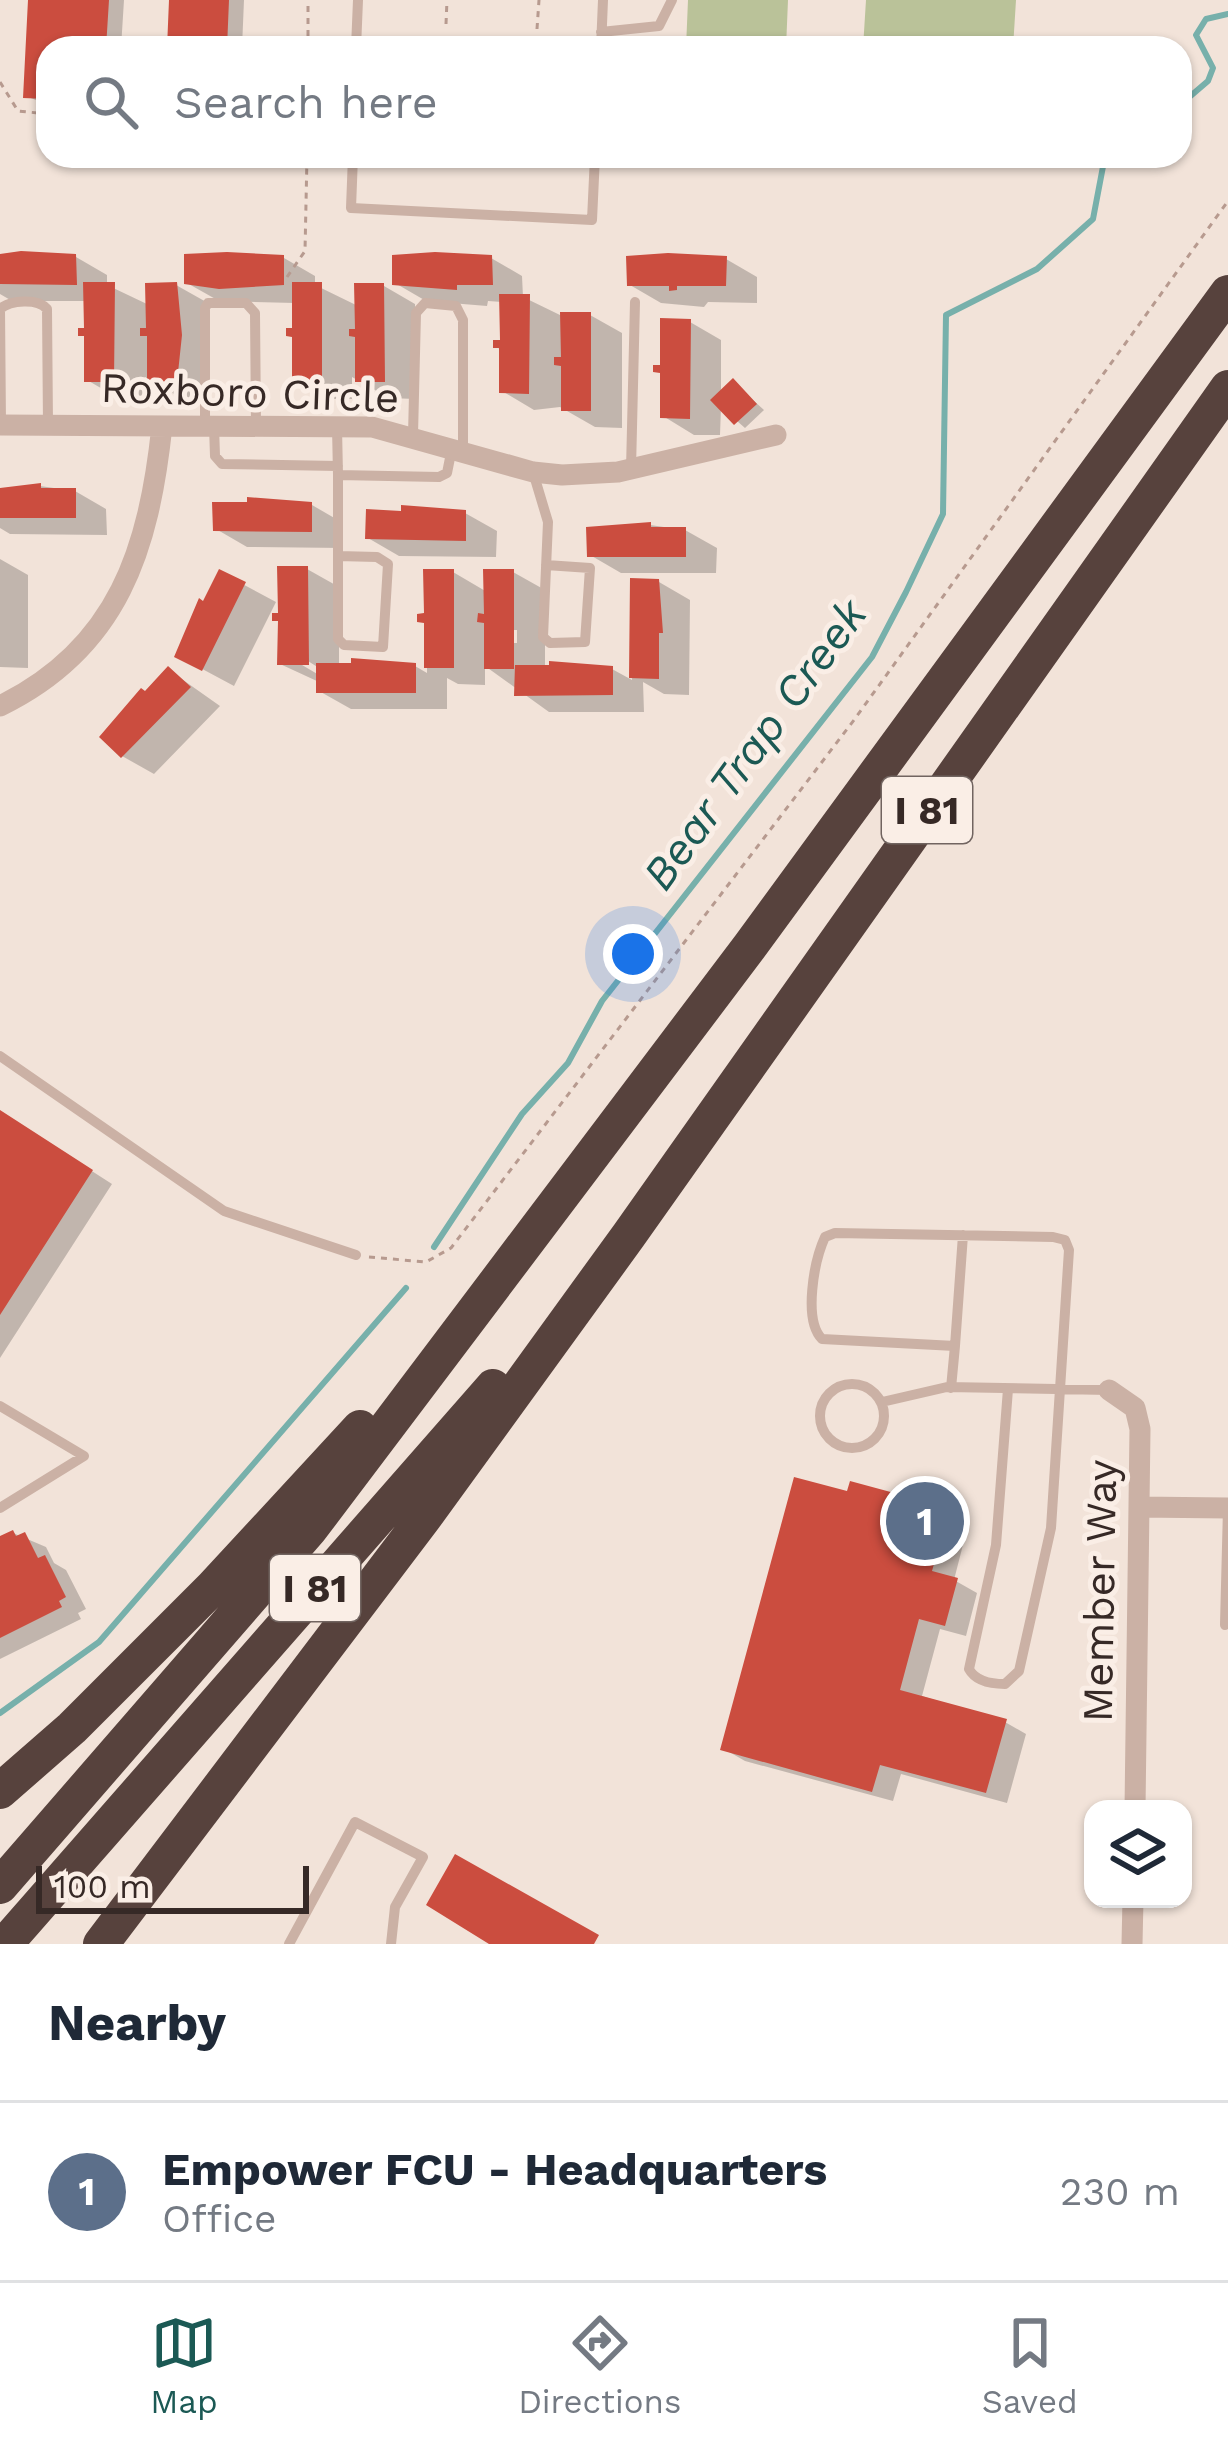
<!DOCTYPE html>
<html lang="en">
<head>
<meta charset="utf-8">
<style>
	body { margin:0; font-family:"Work Sans",sans-serif; background:#f2f2f3; color:#1f2937 }
	.controls { position:absolute; right:36px; bottom:36px; display:grid; overflow:hidden; border-radius:24px; box-shadow:0 3px 9px #0004 }
	.controls button { width:108px; height:108px; display:grid; place-items:center; padding:0; border:0; border-bottom:3px solid #e0e1e3; background:#fff; color:#1f2937; font:60px sans-serif }
	.scale { position:absolute; left:36px; bottom:30px; width:273px; box-sizing:border-box; padding-left:12px; border:6px solid #362926; border-top:0; font-size:33px; line-height:42px; white-space:nowrap; color:#362926; -webkit-text-stroke:9px #faeee6; paint-order:stroke }
	.you { position:absolute; left:633px; top:954px; width:42px; height:42px; margin:-30px; border:9px solid #fff; border-radius:50%; background:#1a73e8; box-shadow:0 0 0 18px #1a73e833 }
	.badge { display:grid; place-items:center; width:78px; height:78px; border-radius:50%; background:#1b5954; color:#fff; font-size:39px; font-weight:700 }
	.pin { position:absolute; translate:-50% -50%; border:6px solid #fff; box-shadow:0 3px 12px #0006 }
	.list { margin:0; padding:0; list-style:none }
	h2 { display:flex; justify-content:space-between; align-items:center; height:156px; margin:0; padding:0 48px; font-size:51px }
	h2 small { font-size:39px; font-weight:400; color:#747a83 }
	.list li { display:grid; grid-template-columns:78px 1fr auto; gap:36px; align-items:center; box-sizing:border-box; height:180px; padding:0 48px; border-top:3px solid #e0e1e3 }
	.list b { display:block; font-size:45px; white-space:nowrap }
	.list p { margin:0; font-size:39px; white-space:nowrap; color:#747a83 }
	.list em { font-size:39px; font-style:normal; color:#747a83 }
	.icon { flex:none; width:66px; height:66px; fill:none; stroke:currentColor; stroke-width:2; stroke-linecap:round; stroke-linejoin:round }
	.map { position:relative; flex:none; width:1228px; height:1944px; overflow:hidden }
	.search { position:absolute; background:#fff; box-shadow:0 3px 9px #0004; left:36px; right:36px; top:36px; height:132px; display:flex; align-items:center; gap:30px; box-sizing:border-box; padding:0 42px; border-radius:36px; color:#747a83; font-size:45px }
	.sheet { height:336px; background:#fff }
	nav { display:flex; justify-content:space-around; align-items:center; box-sizing:border-box; height:168px; border-top:3px solid #e0e1e3; background:#fff; font-size:33px; color:#747a83 }
	nav a { display:grid; justify-items:center; gap:6px }
	nav .on { color:#1b5954 }
	.map>svg:first-child { display:block }
	.pitch { fill:#bac299 }
	.shadow { fill:#0003; fill-rule:evenodd }
	.lines { fill:none; stroke-linecap:round; stroke-linejoin:round }
	.stream { stroke:#77b0ab; stroke-width:6 }
	.building { fill:#cb4d3f }
	.path { stroke:#b79a8f; stroke-width:3; stroke-dasharray:6 6; stroke-linecap:butt }
	.service { stroke:#cbb1a5; stroke-width:10 }
	.minor { stroke:#cbb1a5; stroke-width:21 }
	.motorway { stroke:#57423d; stroke-width:36 }
	.labels { text-anchor:middle; stroke-width:10; stroke-linejoin:round; paint-order:stroke }
	.shield { fill:#faeee6; stroke:#716460; stroke-width:3 }
	.shield-label { font-size:39px; font-weight:bold; fill:#362926 }
	.street-label { font-size:42px; fill:#362926; stroke:#faeee6 }
	.water-label { font-size:45px; font-style:italic; fill:#1b5954; stroke:#faeee6 }
</style>
</head>
<body>
<div class="map">
<svg width="1228" height="1944" viewBox="0 0 1228 1944">
	<rect width="100%" height="100%" fill="#f2e3d9"/>
	<path class="pitch" d="M688,0H788L786,48H686Z
		M866,0H1016L1013,48H863Z"/>
	<path class="shadow" d="M31,0H124L121,48H48V105L26,96Z
		M172,0H244L242,48H170Z
		M0,257H76L107,275V285L149,305L176,285L208,303V398H181L145,377V398H118L87,380V301H12L0,294Z
		M284,258L315,276V285L358,306L384,286L415,304V399L389,398L352,377V399H327L295,381V303L219,301L187,283Z
		M491,258L522,276L523,297L560,315H590L622,333V428L595,427L560,407L534,410L502,391V350L496,347L503,343L502,302L488,301L487,306L426,301L395,283Z
		M726,259L757,277V303L708,302L704,307L661,303L630,285Z
		M690,322L721,340V394L733,382L764,410L745,428L721,407L720,435H694L663,416V368Z
		M40,486L75,491L106,509L107,535L10,534L0,528V489Z
		M312,505L343,523V548L247,547L216,529Z
		M465,513L497,531L496,557L399,556L368,538L404,514Z
		M650,525L685,530L717,548L716,573H621L590,555Z
		M0,559L28,575V668L0,667Z
		M307,569L339,587V666H415L427,673V616L453,572L487,592L513,572L545,590V668L612,669L632,680L633,581L659,582L690,600L689,695L664,694L643,682L644,712H549L485,666V685L458,684L447,678V709H351L319,691V682L280,664L281,623L275,619ZM511,630H517V643H511ZM300,656L319,668V675L297,662Z
		M220,572L276,602L234,686L178,656Z
		M169,670L220,706L154,774L122,756L146,694Z
		M0,1112L112,1184L0,1358Z
		M849,1495L897,1497L917,1513L966,1533L954,1580L977,1593L966,1636L940,1629L922,1696L1005,1722L1026,1734L1007,1803L901,1774L893,1801L745,1761L724,1749Z
		M13,1533L46,1547L54,1563L66,1570L86,1609L78,1613L81,1619L0,1659V1539Z"/>
	<g class="lines">
		<path class="stream" d="M1180,105L1208,81L1213,68L1196,35L1206,19L1228,14
			M434,1247L522,1114L568,1063L602,1001L872,657L906,592L943,514L946,315L1037,269L1093,219L1105,156
			M0,1713L99,1642L406,1288"/>
	</g>
	<path class="building" d="M28,0H109L106,48H48V99L23,98Z
		M169,0H229L227,48H167Z
		M21,251L76,254L77,285L0,284V254Z
		M227,252L284,255V285L219,289L184,284V254Z
		M435,252L492,255L493,285H457V290L392,285V255Z
		M668,253L727,256L726,286H677V290L669,291V286H627L626,256Z
		M83,282H115L114,382H84V336H78V328H84Z
		M177,282L182,335L177,382L147,381V336H140V328H146L145,283Z
		M292,282H322V382H292V337L286,336V328H292Z
		M354,283H384L385,382H355V337L349,336V329H355Z
		M499,294H530L529,394L499,393V348H493V340H500Z
		M560,312H591V411H561V366L554,365V357H561Z
		M660,318L691,319L690,419L660,418V373L653,372V365H660Z
		M733,378L757,404L734,425L710,400Z
		M41,483V488H76V518H0V488Z
		M247,497L312,502V532L213,531L212,502H247Z
		M401,505L466,510V541L365,539L366,509L401,511Z
		M651,522V527H686V557H587L586,527Z
		M277,566H308L309,665H277L278,621H272V613H278Z
		M219,569L246,582L202,671L174,657L199,598L203,601Z
		M423,569H454V668H424V623L417,622V614L424,613Z
		M483,569H514V669H484V623L477,622L478,613L484,614Z
		M630,578L659,579L663,633H659V679L629,678Z
		M351,658L416,663V693H316V663H351Z
		M549,661L613,666V695L514,696L515,665H549Z
		M168,666L191,687L121,758L99,737L141,688L145,691Z
		M0,1110L93,1170L0,1315Z
		M794,1477L847,1491L850,1481L898,1494L896,1504L947,1518L932,1571L958,1578L945,1626L919,1619L900,1690L1007,1719L986,1793L880,1765L872,1792L720,1750Z
		M13,1530L16,1536L25,1532L38,1558L45,1555L66,1597L59,1601L62,1607L0,1638V1536Z
		M455,1854L599,1935L594,1944H489L426,1905Z"/>
	<g class="lines">
		<path class="path" d="M446,24L447,0
			M537,29L539,0
			M308,48V0
			M0,82L18,111L48,114
			M287,277L305,251L307,156
			M369,1257L426,1262L451,1248L854,720L1228,201"/>
		<path class="service" d="M601,32L659,26L672,0
			M356,48L358,0
			M601,48L603,0
			M353,156L351,208L592,220L595,156
			M1,425L0,309C10,300 38,298 47,309L48,425
			M205,426V308L208,303H246L255,313L256,427
			M214,426L215,456L222,464L338,466
			M337,427L338,475L439,477L447,473L452,448
			M413,435L416,313L425,303L456,306L463,320V450
			M631,469L635,302
			M533,472L548,522L543,637L550,643L585,642L590,568L546,565
			M338,556L377,557L388,564L383,647L344,645L338,639V475
			M0,1056L224,1211L356,1255
			M963,1235L955,1346L822,1339C803,1320 814,1261 825,1237L835,1233C907,1234 980,1235 1053,1237L1065,1240L1069,1250L1051,1528L1019,1671L1005,1684C992,1684 976,1682 969,1669L996,1545L1008,1389
			M820 1416a32 32 0 1 1 64 0a32 32 0 1 1-64 0Z
			M951,1388L955,1346
			M882,1402L947,1387L1109,1390
			M0,1406L84,1456L0,1508
			M1225,1625L1228,1508
			M289,1944L355,1822L423,1857L395,1907L391,1944"/>
		<path class="minor" d="M0,425L372,427L533,472L562,475L618,472L776,435
			M0,706C119,648 149,548 162,426
			M1109,1390L1135,1408L1140,1429L1135,1809
			M1139,1507L1228,1508
			M1132,1944L1133,1899"/>
		<path class="motorway" d="M0,1791L72,1728L213,1587L360,1428
			M0,1886L310,1529L750,946L1228,293
			M5,1944L493,1387
			M101,1944L423,1519L629,1235L1228,388"/>
	</g>
	<g class="labels">
		<g class="shield">
			<rect x="882" y="777" width="90" height="66" rx="9"/>
			<rect x="270" y="1555" width="90" height="66" rx="9"/>
		</g>
		<g class="shield-label">
			<text x="927" y="824">I 81</text>
			<text x="315" y="1602">I 81</text>
		</g>
		<g class="street-label">
			<text transform="translate(250 392) rotate(2)" y="15">Roxboro Circle</text>
			<text transform="translate(1099 1591) rotate(-89)" y="15">Member Way</text>
		</g>
		<g class="water-label">
			<text transform="translate(754 744) rotate(-54)" y="16">Bear Trap Creek</text>
		</g>
	</g>
</svg>
<div class="controls">
<button><svg class="icon" aria-label="layers" viewBox="0 0 24 24"><path d="M12 4l9 5-9 5-9-5zM3 14l9 5 9-5"/></svg></button>
</div>
<div class="scale">100 m</div>
<div class="you"></div>
<div class="pin badge" style="left:925px;top:1521px;background:#5c6f8a">1</div>
<div class="search"><svg class="icon" aria-label="search" viewBox="0 0 24 24"><circle cx="10" cy="10" r="6"/><path d="M15 15l6 6"/></svg>Search here</div>
</div>
<section class="sheet">
<h2>Nearby<small></small></h2>
<ul class="list">
<li><span class="badge" style="background:#5c6f8a">1</span><div><b>Empower FCU - Headquarters</b><p>Office</p></div><em>230 m</em></li>
</ul>
</section>
<nav>
<a class="on"><svg class="icon" aria-label="map" viewBox="0 0 24 24"><path d="M3 6l6-2 6 2 6-2v14l-6 2-6-2-6 2zM9 4v14M15 6v14"/></svg>Map</a>
<a><svg class="icon" aria-label="directions" viewBox="0 0 24 24"><path d="M12 3l9 9-9 9-9-9zM9 14v-3h6M13 9l2 2-2 2"/></svg>Directions</a>
<a><svg class="icon" aria-label="saved" viewBox="0 0 24 24"><path d="M7 4h10v16l-5-4-5 4z"/></svg>Saved</a>
</nav>
</body>
</html>
